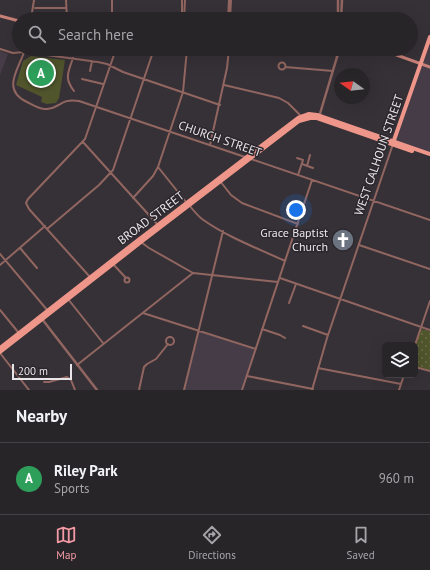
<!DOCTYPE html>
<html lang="en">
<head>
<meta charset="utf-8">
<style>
	body { margin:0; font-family:"PT Sans",sans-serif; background:#302d31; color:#f1f3f6 }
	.controls { position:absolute; right:12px; bottom:12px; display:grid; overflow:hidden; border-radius:6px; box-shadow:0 4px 16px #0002 }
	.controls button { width:36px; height:36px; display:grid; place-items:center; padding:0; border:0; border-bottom:1px solid #444246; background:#282529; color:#f1f3f6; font:20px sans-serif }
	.compass { position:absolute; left:334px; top:68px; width:36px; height:36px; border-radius:50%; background:#282529; box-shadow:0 4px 16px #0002; rotate:285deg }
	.scale { position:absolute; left:12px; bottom:10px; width:60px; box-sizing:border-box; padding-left:4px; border:2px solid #e8e5e9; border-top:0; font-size:11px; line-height:14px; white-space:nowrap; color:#e8e5e9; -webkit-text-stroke:3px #2c272d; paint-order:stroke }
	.you { position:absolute; left:296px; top:210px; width:14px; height:14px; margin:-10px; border:3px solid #fff; border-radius:50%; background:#1a73e8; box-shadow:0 0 0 6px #1a73e833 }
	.badge { display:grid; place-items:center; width:26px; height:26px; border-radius:50%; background:#f49aa4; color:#fff; font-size:13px; font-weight:700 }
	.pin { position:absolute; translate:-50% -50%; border:2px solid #fff; box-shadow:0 1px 4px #0006 }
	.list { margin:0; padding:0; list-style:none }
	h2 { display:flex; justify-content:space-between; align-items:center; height:52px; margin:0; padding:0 16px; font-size:17px }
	h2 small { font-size:13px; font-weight:400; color:#a5a5a8 }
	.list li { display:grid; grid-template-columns:26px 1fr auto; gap:12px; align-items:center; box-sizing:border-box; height:72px; padding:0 16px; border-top:1px solid #444246 }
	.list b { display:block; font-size:15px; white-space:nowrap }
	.list p { margin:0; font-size:13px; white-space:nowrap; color:#a5a5a8 }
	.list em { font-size:13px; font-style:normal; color:#a5a5a8 }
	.icon { flex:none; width:22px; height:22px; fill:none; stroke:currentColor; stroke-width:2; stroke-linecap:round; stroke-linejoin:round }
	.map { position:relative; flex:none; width:430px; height:390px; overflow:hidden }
	.search { position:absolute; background:#282529; box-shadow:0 4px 16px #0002; left:12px; right:12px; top:12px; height:44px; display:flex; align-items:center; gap:10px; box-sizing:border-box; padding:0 14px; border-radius:22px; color:#a5a5a8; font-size:15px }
	.sheet { height:124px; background:#282529 }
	nav { display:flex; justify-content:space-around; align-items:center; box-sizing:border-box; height:56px; border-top:1px solid #444246; background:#282529; font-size:11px; color:#a5a5a8 }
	nav a { display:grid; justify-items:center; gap:2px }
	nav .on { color:#f49aa4 }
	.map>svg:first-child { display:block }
	.built { fill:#453c47 }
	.green { fill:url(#green-dots) }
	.pitch { fill:#51552c }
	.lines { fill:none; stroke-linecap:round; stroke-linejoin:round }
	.minor { stroke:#926660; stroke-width:2 }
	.tertiary { stroke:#926660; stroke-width:2.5 }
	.secondary { stroke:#c78178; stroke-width:3 }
	.primary { stroke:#ef968a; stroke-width:4 }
	.labels { text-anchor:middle; stroke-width:3; stroke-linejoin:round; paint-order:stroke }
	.street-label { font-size:12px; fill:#e8e5e9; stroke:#2c272d }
	.poi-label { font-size:12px; fill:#e8e5e9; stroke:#2c272d; text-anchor:end }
</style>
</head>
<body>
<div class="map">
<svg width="430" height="390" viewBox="0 0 430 390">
	<defs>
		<pattern id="green-dots" width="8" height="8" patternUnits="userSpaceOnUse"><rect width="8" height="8" fill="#51552c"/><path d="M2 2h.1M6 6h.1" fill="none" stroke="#6a6d4b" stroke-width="1.8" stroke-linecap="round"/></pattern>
	</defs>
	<rect width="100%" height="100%" fill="#363137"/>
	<path class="built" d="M430,39V155L394,143Z
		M0,51L8,54L0,75Z
		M199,331L256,349L242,390H184Z"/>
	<path class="green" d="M420,329L430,331V371L415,367V345Z"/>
	<path class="pitch" d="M31,56L65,60L59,98L56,103L47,104L41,102L42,97L16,85L23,61Z"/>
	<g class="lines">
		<path class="minor" d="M66,0L67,19
			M112,0V19
			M35,8H66
			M31,19L34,0
			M182,19V0
			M184,19L185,0
			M228,19L229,0
			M230,19L231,0
			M0,49L13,53L24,52L98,62L107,64L123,72L220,105
			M25,49C20,68 0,89 27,102C33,105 40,110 47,109C61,108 60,98 79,101L245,157
			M73,58C68,73 64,78 74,91
			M278.5 66a3.5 3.5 0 1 1 7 0a3.5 3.5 0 1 1-7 0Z
			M285,67L333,71
			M90,71L92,61
			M82,79L103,84
			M224,85L279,98L288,103L302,117
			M83,142L158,225
			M210,145L227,68L229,49
			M297,158L303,160L298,175
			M251,159L430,220
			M302,164L313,168
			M307,166L310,155
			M158,167L186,202
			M220,181L231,195L242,203L298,224
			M133,198L153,176L158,167L183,92L187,49
			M189,205C193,210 197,215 202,219C227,237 257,248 285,261
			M47,229L99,185L113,170L154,49
			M141,242L149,248L193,273L278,282
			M359,245L430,269
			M20,248L37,268
			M0,254L48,311
			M113,264L126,278
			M0,265L45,226
			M90,277L29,209L26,203L28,199L85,139L116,49
			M124.5 280a2.5 2.5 0 1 1 5 0a2.5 2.5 0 1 1-5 0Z
			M280,278L430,330
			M68,299L103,343
			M289,303L296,284
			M0,310L18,332
			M143,313L256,349
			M303,326L328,335
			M262,329L280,335L285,338
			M166 341a4 4 0 1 1 8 0a4 4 0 1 1-8 0Z
			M415,345L430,301
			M0,353L29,390
			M77,365L193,273
			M415,367L430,371
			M318,368L401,384
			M247,376L313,389
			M44,382H49L67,377L71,380L75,390
			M139,390L144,367L147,364L156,359L168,344
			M184,390L223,231
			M242,390L312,180
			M312,390L327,338L393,144
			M399,390L404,375"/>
		<path class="tertiary" d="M338,19V0
			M341,19L342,0
			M336,49L337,57
			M319,117L337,57L341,49
			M42,319L97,390"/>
		<path class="secondary" d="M0,16L19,21
			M380,49L430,67"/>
		<path class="primary" d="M393,143L430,37
			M0,348L133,244L298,118L309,114L317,115L430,154
			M0,352L141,242L299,121L310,118H317L412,151"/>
	</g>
	<defs>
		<g id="church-disc" transform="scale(1.15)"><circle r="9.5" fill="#6b7280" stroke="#2c272d"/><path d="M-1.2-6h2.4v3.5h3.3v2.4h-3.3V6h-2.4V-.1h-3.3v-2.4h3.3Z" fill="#fff"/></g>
	</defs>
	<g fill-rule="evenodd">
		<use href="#church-disc" x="343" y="240"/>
	</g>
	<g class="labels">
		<g class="street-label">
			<text transform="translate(220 139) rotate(19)" y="4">CHURCH STREET</text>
			<text transform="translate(379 155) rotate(-71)" y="4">WEST CALHOUN STREET</text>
			<text transform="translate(151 218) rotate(-37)" y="4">BROAD STREET</text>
		</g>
		<g class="poi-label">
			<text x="328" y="237">Grace Baptist<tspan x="328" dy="14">Church</tspan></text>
		</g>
	</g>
</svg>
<div class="controls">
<button><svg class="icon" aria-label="layers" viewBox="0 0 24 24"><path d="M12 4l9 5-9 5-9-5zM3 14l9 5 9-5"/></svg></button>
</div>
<svg class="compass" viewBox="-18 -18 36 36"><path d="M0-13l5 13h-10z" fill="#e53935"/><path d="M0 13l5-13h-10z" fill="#a5a5a8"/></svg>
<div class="scale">200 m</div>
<div class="you"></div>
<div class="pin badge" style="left:41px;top:73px;background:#2e9e5b">A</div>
<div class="search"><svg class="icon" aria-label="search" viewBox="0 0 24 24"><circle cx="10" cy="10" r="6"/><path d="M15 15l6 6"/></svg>Search here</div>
</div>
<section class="sheet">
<h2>Nearby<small></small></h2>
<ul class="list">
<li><span class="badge" style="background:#2e9e5b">A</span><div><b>Riley Park</b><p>Sports</p></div><em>960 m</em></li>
</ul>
</section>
<nav>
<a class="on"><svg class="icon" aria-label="map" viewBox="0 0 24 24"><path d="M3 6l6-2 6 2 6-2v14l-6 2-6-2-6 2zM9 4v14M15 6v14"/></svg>Map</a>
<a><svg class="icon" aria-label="directions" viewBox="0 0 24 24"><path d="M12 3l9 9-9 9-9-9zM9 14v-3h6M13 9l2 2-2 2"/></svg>Directions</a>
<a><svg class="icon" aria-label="saved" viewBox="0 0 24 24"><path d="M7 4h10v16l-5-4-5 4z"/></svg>Saved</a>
</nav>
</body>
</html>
